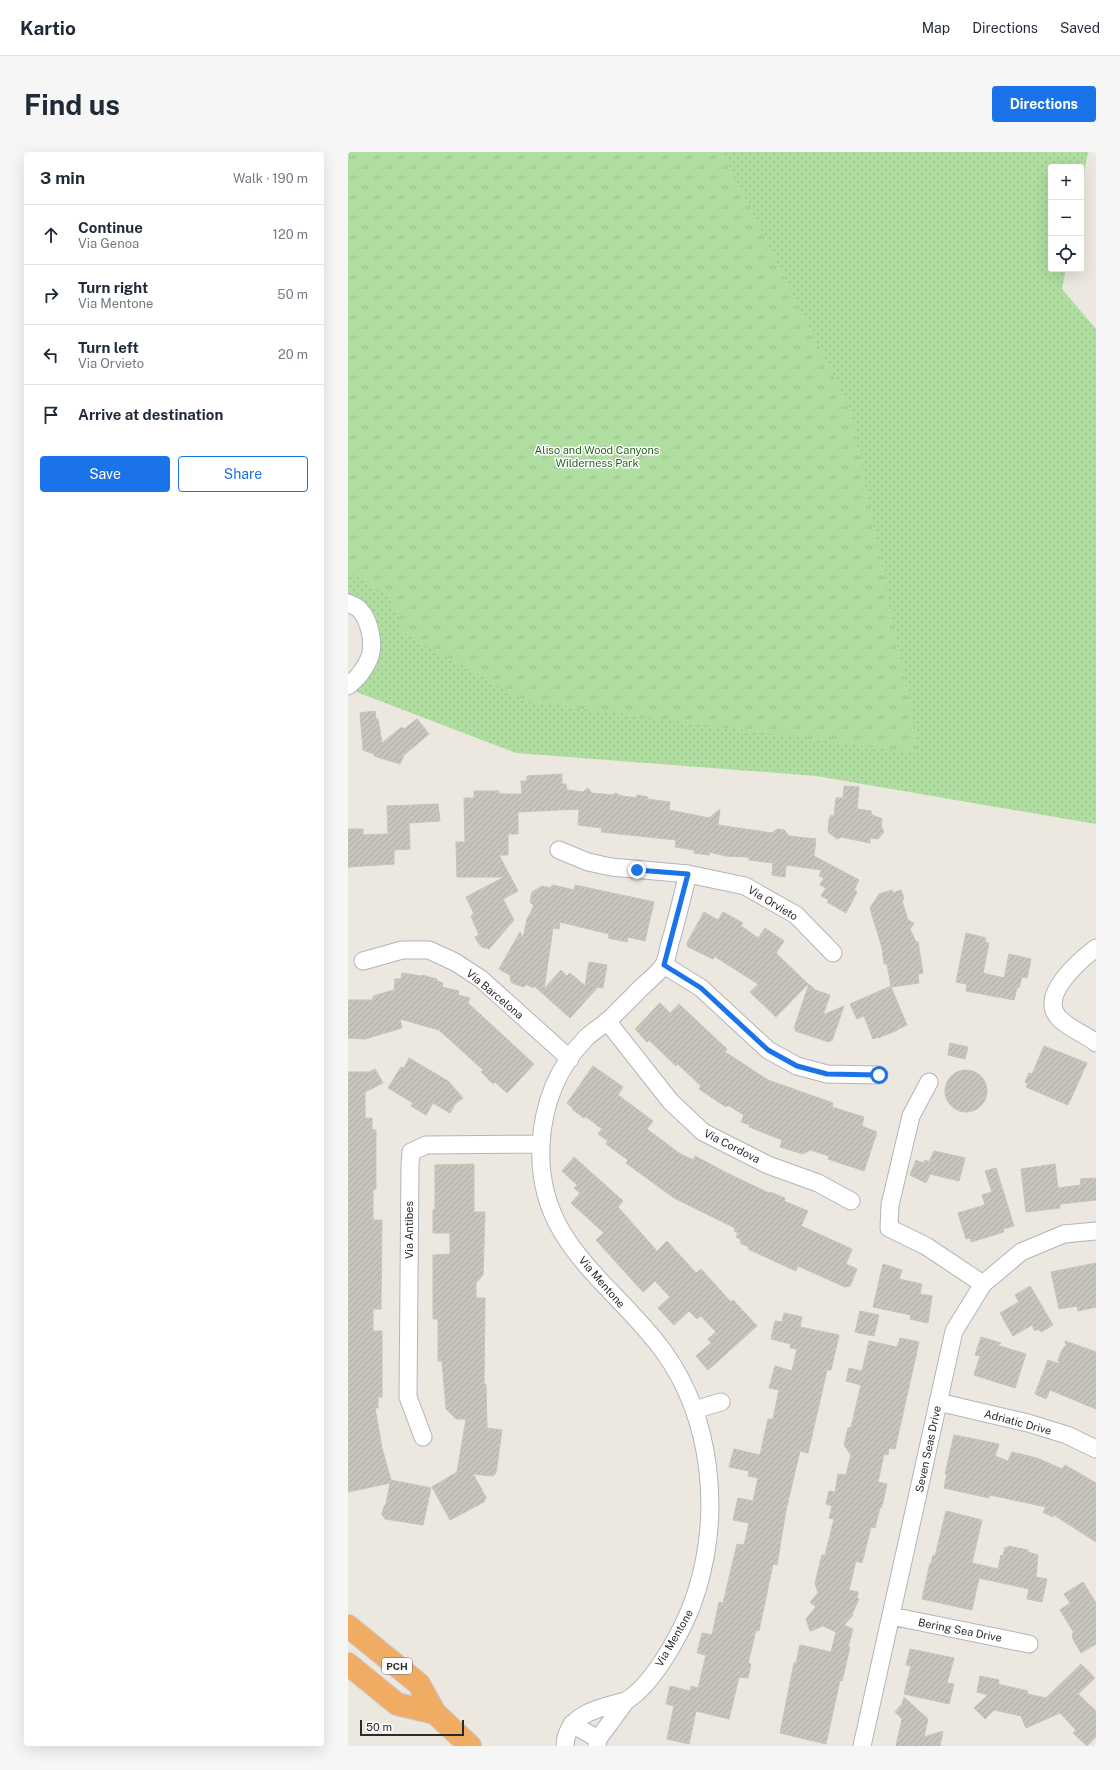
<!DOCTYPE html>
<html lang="en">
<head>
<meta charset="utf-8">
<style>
	body { margin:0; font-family:"Public Sans",sans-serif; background:#f6f6f7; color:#1f2937 }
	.controls { position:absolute; right:12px; top:12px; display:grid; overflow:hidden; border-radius:4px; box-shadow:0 4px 16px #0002 }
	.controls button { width:36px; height:36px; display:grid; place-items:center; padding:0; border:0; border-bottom:1px solid #e0e1e3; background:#fff; color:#1f2937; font:20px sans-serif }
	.scale { position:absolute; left:12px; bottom:10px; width:104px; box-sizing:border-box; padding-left:4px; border:2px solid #2b2b2b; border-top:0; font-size:11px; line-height:14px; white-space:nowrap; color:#2b2b2b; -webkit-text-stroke:3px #fff; paint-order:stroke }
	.stop { position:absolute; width:12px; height:12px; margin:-9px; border:3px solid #1a73e8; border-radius:50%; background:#fff }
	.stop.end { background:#1a73e8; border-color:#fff; box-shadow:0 1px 4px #0008 }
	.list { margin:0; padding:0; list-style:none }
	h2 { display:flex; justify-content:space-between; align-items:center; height:52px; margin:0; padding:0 16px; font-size:17px }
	h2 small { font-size:13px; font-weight:400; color:#747a83 }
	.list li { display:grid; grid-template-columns:26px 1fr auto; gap:12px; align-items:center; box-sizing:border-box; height:60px; padding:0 16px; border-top:1px solid #e0e1e3 }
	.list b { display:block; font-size:15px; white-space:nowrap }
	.list p { margin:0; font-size:13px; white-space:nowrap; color:#747a83 }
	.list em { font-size:13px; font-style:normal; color:#747a83 }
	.actions { display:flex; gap:8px; padding:12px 16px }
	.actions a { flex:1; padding:9px 0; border:1px solid #1a73e8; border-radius:4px; text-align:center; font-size:14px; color:#1a73e8 }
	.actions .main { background:#1a73e8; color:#fff }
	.icon { flex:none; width:22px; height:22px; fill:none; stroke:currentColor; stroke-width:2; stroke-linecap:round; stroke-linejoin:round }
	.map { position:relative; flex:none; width:748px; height:1594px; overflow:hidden; border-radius:4px }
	header { display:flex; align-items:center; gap:24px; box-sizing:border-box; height:56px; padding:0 20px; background:#fff; border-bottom:1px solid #e0e1e3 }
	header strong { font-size:19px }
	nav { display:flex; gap:22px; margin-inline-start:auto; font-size:14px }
	.intro { display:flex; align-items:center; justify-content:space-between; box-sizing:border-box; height:96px; padding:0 24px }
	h1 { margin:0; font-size:28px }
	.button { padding:10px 18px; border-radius:4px; background:#1a73e8; color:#fff; font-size:14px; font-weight:700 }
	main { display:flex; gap:24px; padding:0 24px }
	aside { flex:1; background:#fff; border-radius:4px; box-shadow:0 4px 16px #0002 }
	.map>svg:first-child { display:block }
	.grass { fill:url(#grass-dots) }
	.park { fill:url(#park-tufts) }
	.building { fill:url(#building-hatch); stroke:#c7c3b8 }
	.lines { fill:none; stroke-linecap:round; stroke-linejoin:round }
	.minor-casing { stroke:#b2b4bd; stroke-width:19 }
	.highway-casing { stroke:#c8c8c8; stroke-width:24 }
	.minor { stroke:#fff; stroke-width:17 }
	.highway { stroke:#f1ac64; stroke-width:22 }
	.route { stroke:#1a73e8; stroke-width:5 }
	.labels { text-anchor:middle; stroke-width:3; stroke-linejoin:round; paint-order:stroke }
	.shield { fill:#fff; stroke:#6b6b6b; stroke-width:1 }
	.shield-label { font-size:10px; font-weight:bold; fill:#2b2b2b }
	.park-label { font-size:11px; fill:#296320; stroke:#fff }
	.street-label { font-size:11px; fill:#2b2b2b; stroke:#fff }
</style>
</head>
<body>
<header>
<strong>Kartio</strong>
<nav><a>Map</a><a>Directions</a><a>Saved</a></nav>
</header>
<div class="intro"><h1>Find us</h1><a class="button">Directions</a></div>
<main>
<aside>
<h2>3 min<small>Walk · 190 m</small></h2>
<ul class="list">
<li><svg class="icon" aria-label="ahead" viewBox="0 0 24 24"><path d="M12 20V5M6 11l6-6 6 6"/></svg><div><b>Continue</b><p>Via Genoa</p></div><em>120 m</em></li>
<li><svg class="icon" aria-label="right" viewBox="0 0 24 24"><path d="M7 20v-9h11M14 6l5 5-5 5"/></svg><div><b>Turn right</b><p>Via Mentone</p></div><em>50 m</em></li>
<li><svg class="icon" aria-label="left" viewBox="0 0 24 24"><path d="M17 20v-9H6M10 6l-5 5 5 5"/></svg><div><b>Turn left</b><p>Via Orvieto</p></div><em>20 m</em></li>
<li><svg class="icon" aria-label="arrive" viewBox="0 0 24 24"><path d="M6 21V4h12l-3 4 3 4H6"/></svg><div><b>Arrive at destination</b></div></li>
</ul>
<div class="actions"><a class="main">Save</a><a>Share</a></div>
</aside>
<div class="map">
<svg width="748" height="1594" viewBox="0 0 748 1594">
	<defs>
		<pattern id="grass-dots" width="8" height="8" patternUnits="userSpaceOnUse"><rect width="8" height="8" fill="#b0dea0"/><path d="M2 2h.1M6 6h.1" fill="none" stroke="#98bf8a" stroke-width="1.8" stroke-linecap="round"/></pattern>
		<pattern id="park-tufts" width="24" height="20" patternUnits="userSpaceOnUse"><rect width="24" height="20" fill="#b0dea0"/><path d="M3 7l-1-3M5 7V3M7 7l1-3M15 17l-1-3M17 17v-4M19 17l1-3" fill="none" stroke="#98bf8a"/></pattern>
		<pattern id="building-hatch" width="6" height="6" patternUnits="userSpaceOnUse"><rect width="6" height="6" fill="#c8c5bd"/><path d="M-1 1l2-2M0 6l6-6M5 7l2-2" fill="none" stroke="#aca9a3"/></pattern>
	</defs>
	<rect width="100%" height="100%" fill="#ece7df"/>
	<path class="grass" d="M0,0H740L733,37V15H703V117H718L714,137L748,177V672L468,624L168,601L6,539L19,527L33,495L21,457L0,442Z"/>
	<path class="park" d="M0,0H375L503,260L572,602L178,549L54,480L40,444L8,424H0Z"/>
	<path class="building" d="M27,559L28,567H30L34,591L54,575L56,577L69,567L81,582L56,603L52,612L26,604V602L15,598L12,561Z
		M214,622V632H218L219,638L235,640L240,636L244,641L264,643L267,641L274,644L289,646V643L300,645L299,647L322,650L321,658L361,666L372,657L370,673L424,681L429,677L436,678L441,684L468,687L466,704L511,728L506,738L509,740L498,761L479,750L481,748L473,744L478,736L472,733L476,726L471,724L474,718L438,713L437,725L424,723L425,711L401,708V705L378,704L361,700V703L346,701V698L327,695L328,688L253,680L254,676L230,673L231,657L170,660V682H160V703H151L170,739L155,747L166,768L141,797L134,795L131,792L127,785L131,783L123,764L126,762L118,745L156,725H109L108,690H117L116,646H126V639H151V642H174L173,629H179V624Z
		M496,634L511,635L509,657L523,659L524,663L534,667L533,674L536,680L530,687L522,686V691L493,685L489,687L480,680L481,668L483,663L486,664L488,646H495Z
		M90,652L92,669L61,671L62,697L46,698V712L0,715V677H15V683L40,682L39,654Z
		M204,733L226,738L227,733L306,750L297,789L280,785L279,790L260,786L261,782L212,770L211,777L205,776L196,837L213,818L219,824L222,821L237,834L241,810L259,813L255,836L250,835L222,866L186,834L185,836L178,832L176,835L169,833L163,830L162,823L151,817L172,780L175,786L179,767L186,754L182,750L184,740L194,734L203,736Z
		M544,738L545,741L553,738L556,746L554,749L560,768L566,771L562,777L568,790H570L575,821L570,822L571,831L543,835L559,873L550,877V878L530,886V885L525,887L516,864L509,867L502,852L543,834L539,812H536L534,796L522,756L531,742Z
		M356,760L370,768L375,760L395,771L393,774L410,786L417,776L436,789L428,801L460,832L428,865L402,840L410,832L366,804L365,807L340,795L339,791Z
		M618,781L638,786L637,790L641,791L635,821L656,826L661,802L683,807L679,826L674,825L671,836H669L666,848L618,839L619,832L608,830Z
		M54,821L73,824L74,823L89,827V829L95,831L94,835L111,839L110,843L122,846L120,851L186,912L159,941L147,930L145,932L133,920L135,918L91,878L52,867L54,876L17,887L0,886V848H25V844L46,838L47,827H53Z
		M461,832L467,838L482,843L475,863L496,854L484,889L482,888L481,890L447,879L448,877L446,876Z
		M312,851L322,861L331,852L379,897L377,900L420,928L485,951L484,955L516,965L514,974L529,980L516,1019L480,1007L481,1004L462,998L455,1002L432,995L434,988L401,975L402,973L393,970L396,963L380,953L378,955L351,937L353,934L330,912L328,914L301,888L299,890L287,877Z
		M602,891L620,895L617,907L600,903Z
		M696,894L739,911L720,953L678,935L680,932L677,930L681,921L684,922Z
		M61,906L100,929L115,946L107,952L102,961L85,951L78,963L63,954L65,951L40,936L53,915L56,916Z
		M245,914L275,935L270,943L305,969L299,977L331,1001L345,1008L347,1004L379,1021L421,1041L422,1040L437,1046L436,1049L460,1059L453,1074L504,1097L498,1112L509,1117L502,1134L497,1135L450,1114L448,1119L400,1097L401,1095L392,1091L393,1088L388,1085L390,1081L386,1079L387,1076L326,1046L278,1011L280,1008L258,992L260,989L250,982L254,977L237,964L236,966L224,957L225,956L219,951Z
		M27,917L35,931L17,940V966H24V978H28V1037H25V1068H34L33,1157H25V1179H34V1245H30V1256H27L34,1296L43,1328L83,1336L75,1373L37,1367L34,1362L36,1354L38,1352L42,1331L0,1340V920H21Z
		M597 939a21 21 0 1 1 42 0a21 21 0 1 1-42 0Z
		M586,999L617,1006L611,1029L582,1022L578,1031L562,1023L568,1008L575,1011L577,1008L581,1010Z
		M226,1005L275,1049L270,1055L309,1099L319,1089L348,1121L353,1117L383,1150L385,1148L409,1174L360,1218L348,1204L363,1191L360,1187L368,1180L353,1164L349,1167L341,1159L326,1173L310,1156L322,1145L307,1129L295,1140L248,1088L256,1081L223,1051L232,1041L226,1036L229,1033L214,1019Z
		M126,1012V1060H137L135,1123L128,1131V1146H137L136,1232H138L139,1276L154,1278L148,1321L145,1324L125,1322L138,1345L136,1350L102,1368L84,1335L109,1320L118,1267H108L98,1257L94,1209H90V1167H85V1103L102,1102V1081H85V1058H87V1013Z
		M707,1012L710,1036L733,1033L732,1027L748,1026V1048L712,1052V1056L678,1060L673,1017Z
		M648,1016L666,1074L655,1077L656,1080L623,1090L622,1086L618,1087L610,1061L637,1053L634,1043L644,1040L637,1019Z
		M748,1111V1155L730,1159L729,1154L711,1157L703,1120Z
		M535,1112L554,1118L551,1127L574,1132L572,1142L584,1144L580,1171L562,1167L563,1163L525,1155Z
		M682,1134L705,1173L693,1180L690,1177L687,1179L684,1173L665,1184L652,1161L671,1150L667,1143Z
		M512,1159L531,1163L526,1184L507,1180Z
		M436,1161L454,1165L452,1175L491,1183L483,1218H479L460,1301L452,1299L438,1358L429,1413L425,1412L411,1479L408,1478L400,1511L403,1512L400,1526L391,1525L381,1567L348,1559L341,1592L319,1587L326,1554L318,1552L322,1534L342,1539L343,1534L350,1536L358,1503L349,1501L354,1481L364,1483L371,1450L375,1451L389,1392L396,1393L401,1371L385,1368L390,1346L405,1349L410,1326L400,1324L401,1319L381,1315L386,1297L412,1303L420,1267H425L431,1238L421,1236L427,1214L444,1219L449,1197L442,1196L443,1192L423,1187L427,1169L434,1170Z
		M633,1185L653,1191L649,1193L678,1202L667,1236L626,1223L632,1204L627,1203Z
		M552,1186L571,1190L547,1297L541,1296L540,1303L536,1302L530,1330L539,1332L535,1350L533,1356L532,1355L527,1376L523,1375L514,1411L508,1409L501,1438L510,1440L509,1446L511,1447L504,1462L505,1463L496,1473L505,1477L500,1495H502L494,1529L492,1528L478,1592L432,1581L446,1511H448L452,1493L483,1500L488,1480L475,1474L462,1479L458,1467L468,1455L462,1450L470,1441L467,1431L474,1403H477L486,1367L481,1366L484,1354L478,1352L481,1339L487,1340L490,1322L498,1323L503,1303L496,1293L500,1276L503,1275L513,1233L498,1229L501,1216L514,1219L521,1189L549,1195Z
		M717,1189L748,1200V1257L702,1238L698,1247L687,1242L700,1208L712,1212L710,1208L713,1200L717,1194L719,1198Z
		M606,1283L651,1292L647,1304L660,1309L664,1300L689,1306L714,1317L717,1313L748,1331V1390L706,1363L705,1365L695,1360L698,1355L642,1343L641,1346L596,1336L599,1322H597Z
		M598,1359L634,1368L624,1411L650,1417L653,1403L655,1404L657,1395L659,1396L660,1394L680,1398V1400L690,1403L688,1425L699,1427L694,1450L679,1447L681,1437L631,1426L624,1458L574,1447L582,1411L583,1412L585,1403L587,1404Z
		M735,1430L748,1451V1492L733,1501L725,1487L724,1482L726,1481L712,1458L722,1451L716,1442Z
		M562,1497L606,1506L599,1531L606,1532L601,1552L556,1542L563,1514L558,1513Z
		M733,1512L747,1526L730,1542L748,1559V1585L739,1594L725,1581L728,1578L712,1561L678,1576L673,1564L646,1558L637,1567L626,1556L640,1543L629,1540L632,1524L651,1528L650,1532L680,1539L679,1542L698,1546Z
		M556,1545L580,1567L576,1585L595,1579L592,1594H548L554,1567L547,1560L554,1552Z"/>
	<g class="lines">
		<g class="minor-casing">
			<path id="minor" d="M0,451C4,453 8,454 11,457C22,468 27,493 21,507C16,519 9,526 0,534
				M211,698L240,710L263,715L340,722L397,734L448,763L485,801
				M748,796C732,808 691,843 710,865C719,876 736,881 748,891
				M15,809L54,798H81L107,810L133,827L222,907
				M316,813L353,836L420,898L449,914L479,922L531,923
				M259,869L323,950L355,980L420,1013L470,1031L503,1049
				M581,930L563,964L542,1053L541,1076L578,1094L635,1132
				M590,1250L680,1271L719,1283L748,1297
				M346,1258L373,1250
				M75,1285L60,1245L62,1013L63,1000L78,993L193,992
				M543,1464L681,1492
				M278,1549C308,1530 339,1472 349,1438C373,1360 364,1267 316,1200C264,1129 188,1092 193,993C195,952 210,915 238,886C245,879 254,874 261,868C270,859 279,850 288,841C296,832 308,824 315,814C319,808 320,798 322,791C329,768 334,745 340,722
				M224,1572L250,1587
				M217,1594C218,1561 252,1556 278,1549L250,1587L249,1594
				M514,1594L606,1179L635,1132L673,1100L716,1082L748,1079"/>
		</g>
		<g class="highway-casing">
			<path id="highway" d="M0,1474L71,1532L87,1561L122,1594
				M0,1512L49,1552L87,1561"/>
		</g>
		<use href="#minor" class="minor"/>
		<use href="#highway" class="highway"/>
	</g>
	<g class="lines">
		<path class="route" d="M289,718L340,722L316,813L353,836L420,898L449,914L479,922L531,923"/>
	</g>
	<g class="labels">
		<rect class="shield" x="34" y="1506" width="30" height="16" rx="3"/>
		<g class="shield-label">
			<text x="49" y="1518">PCH</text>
		</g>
		<g class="park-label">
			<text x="249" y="302">Aliso and Wood Canyons<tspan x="249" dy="13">Wilderness Park</tspan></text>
		</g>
		<g class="street-label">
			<text transform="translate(425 751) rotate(31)" y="4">Via Orvieto</text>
			<text transform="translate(147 842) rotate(40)" y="4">Via Barcelona</text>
			<text transform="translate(384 994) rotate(27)" y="4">Via Cordova</text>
			<text transform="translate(61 1078) rotate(-90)" y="4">Via Antibes</text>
			<text transform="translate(254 1130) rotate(49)" y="4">Via Mentone</text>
			<text transform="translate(670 1270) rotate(15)" y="4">Adriatic Drive</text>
			<text transform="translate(580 1297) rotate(-78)" y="4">Seven Seas Drive</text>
			<text transform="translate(612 1478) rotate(11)" y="4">Bering Sea Drive</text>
			<text transform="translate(326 1486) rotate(-60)" y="4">Via Mentone</text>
		</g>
	</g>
</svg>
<div class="controls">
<button>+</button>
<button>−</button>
<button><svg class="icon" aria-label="locate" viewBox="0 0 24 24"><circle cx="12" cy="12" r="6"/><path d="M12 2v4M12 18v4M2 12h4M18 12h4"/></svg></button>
</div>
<div class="scale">50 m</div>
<div class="stop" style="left:531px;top:923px"></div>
<div class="stop end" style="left:289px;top:718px"></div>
</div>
</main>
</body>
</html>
